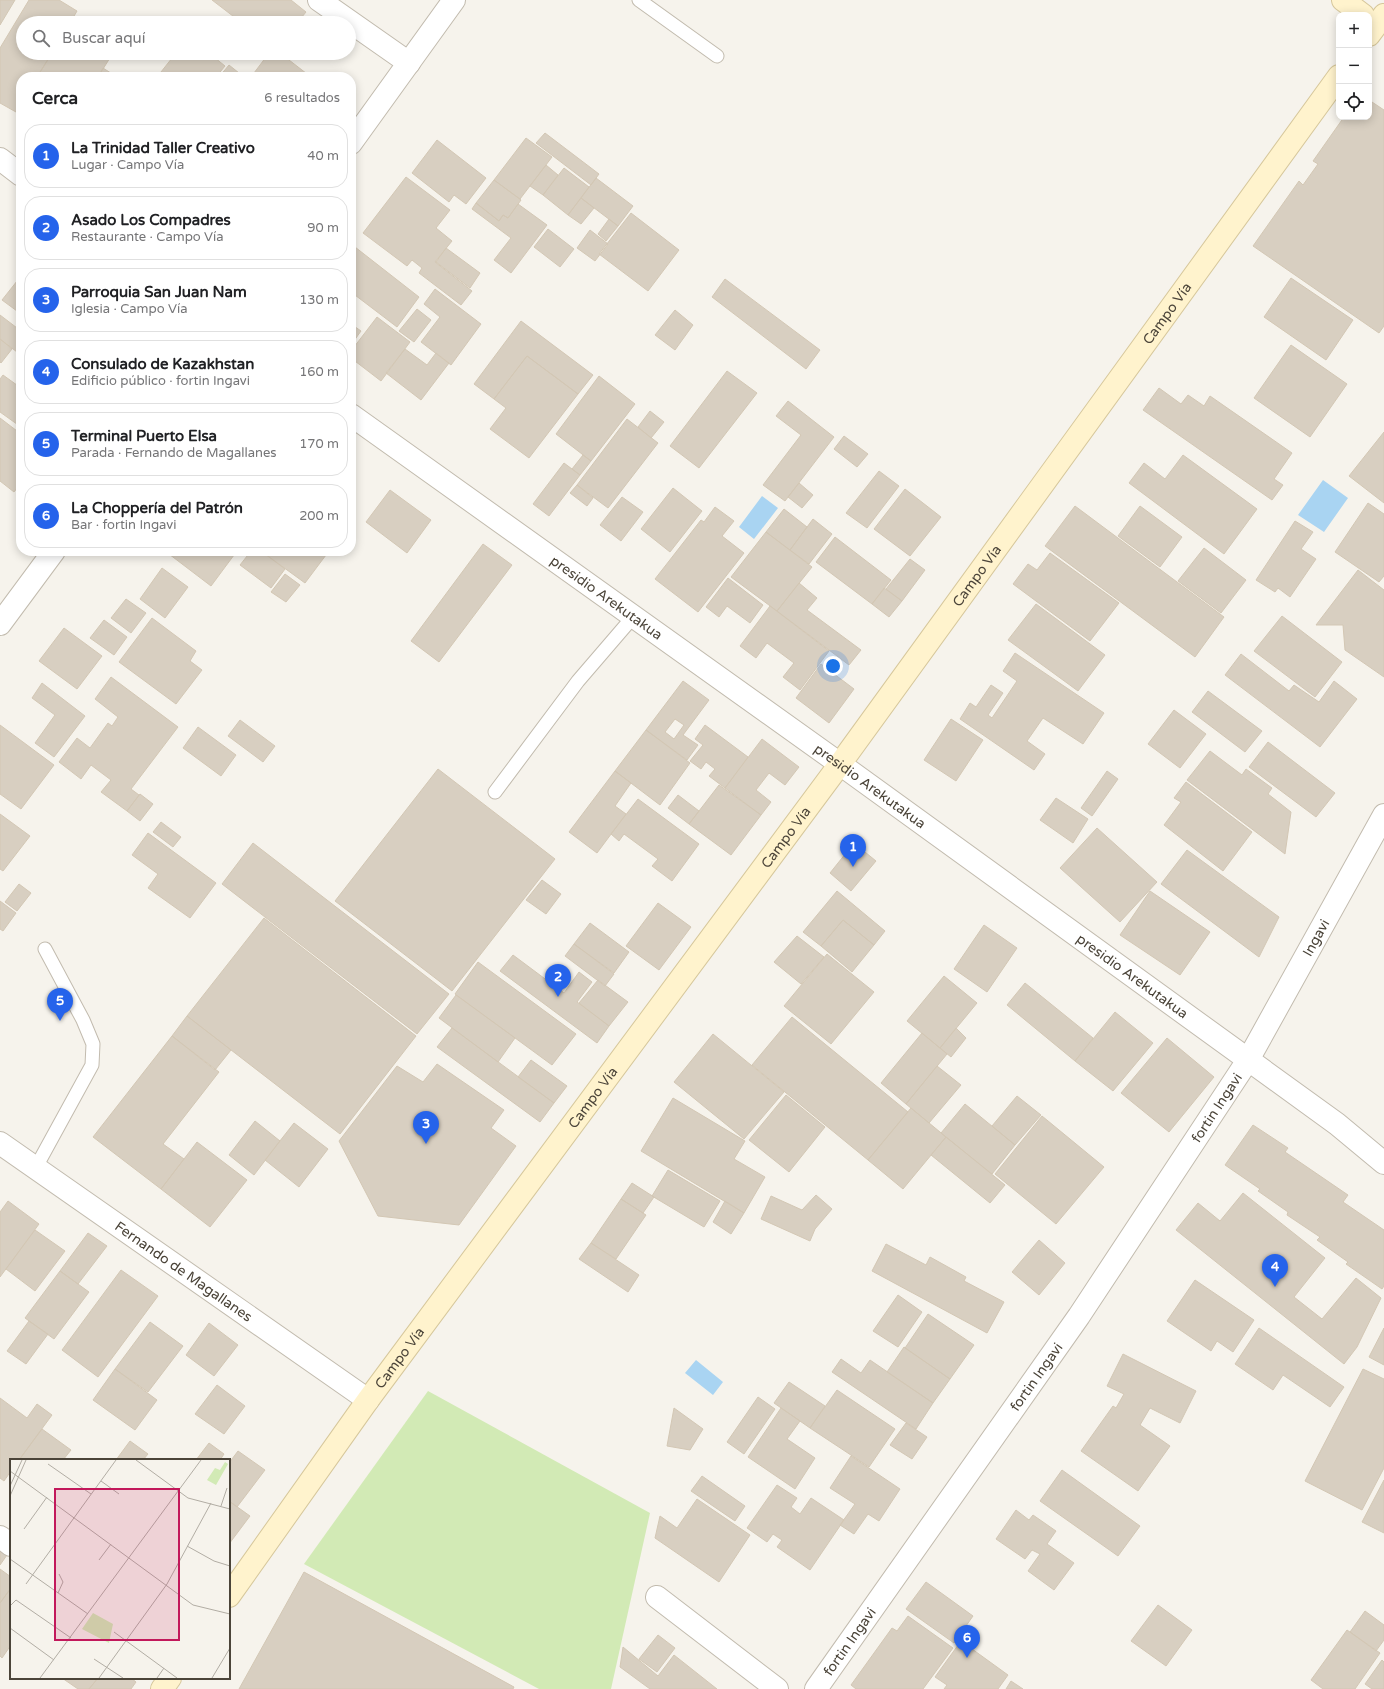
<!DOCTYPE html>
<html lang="es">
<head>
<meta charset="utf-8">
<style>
	body { margin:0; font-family:"Varela Round",sans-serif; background:#f2f2f2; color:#202124 }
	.controls { position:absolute; right:12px; top:12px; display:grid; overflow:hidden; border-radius:8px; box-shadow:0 2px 10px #0003 }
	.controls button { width:36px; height:36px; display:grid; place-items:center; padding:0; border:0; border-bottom:1px solid #e0e0e0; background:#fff; color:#202124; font:20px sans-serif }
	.you { position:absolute; left:833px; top:666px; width:14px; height:14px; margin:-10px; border:3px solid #fff; border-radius:50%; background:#1a73e8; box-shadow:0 0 0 6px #1a73e833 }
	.badge { display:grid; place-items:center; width:26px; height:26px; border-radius:50%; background:#2563eb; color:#fff; font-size:13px; font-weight:700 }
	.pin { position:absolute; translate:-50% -33px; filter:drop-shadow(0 1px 2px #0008) }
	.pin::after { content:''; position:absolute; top:21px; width:14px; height:12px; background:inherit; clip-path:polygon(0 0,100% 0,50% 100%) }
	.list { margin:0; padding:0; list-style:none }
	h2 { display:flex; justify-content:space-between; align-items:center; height:52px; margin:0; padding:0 16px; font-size:17px }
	h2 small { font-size:13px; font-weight:400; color:#757577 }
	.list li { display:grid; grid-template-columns:26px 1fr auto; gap:12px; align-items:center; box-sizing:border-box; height:64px; margin:0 8px 8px; padding:0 8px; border:1px solid #e0e0e0; border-radius:16px }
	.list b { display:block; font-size:15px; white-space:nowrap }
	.list p { margin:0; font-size:13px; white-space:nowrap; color:#757577 }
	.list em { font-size:13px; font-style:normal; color:#757577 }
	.icon { flex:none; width:22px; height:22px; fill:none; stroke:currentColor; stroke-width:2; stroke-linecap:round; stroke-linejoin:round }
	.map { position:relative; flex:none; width:1384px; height:1689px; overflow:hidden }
	.search { position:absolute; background:#fff; box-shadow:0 2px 10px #0003; left:16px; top:16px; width:340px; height:44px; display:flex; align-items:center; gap:10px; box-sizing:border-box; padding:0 14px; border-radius:22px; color:#757577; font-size:15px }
	.panel { position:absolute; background:#fff; box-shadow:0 2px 10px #0003; left:16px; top:72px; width:340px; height:484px; border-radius:16px }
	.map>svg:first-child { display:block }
	.green { fill:#d2eab5 }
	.water { fill:#a9d4f2 }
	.building { fill:#d8cfc1; stroke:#d3c7b4; fill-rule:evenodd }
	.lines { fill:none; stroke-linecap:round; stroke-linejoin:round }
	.lane-casing { stroke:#c2bbae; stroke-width:15 }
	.street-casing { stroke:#c2bbae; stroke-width:24 }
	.secondary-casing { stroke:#d6c79b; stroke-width:24 }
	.lane { stroke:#fff; stroke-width:13 }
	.street { stroke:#fff; stroke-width:22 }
	.secondary { stroke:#fff3cd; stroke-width:22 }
	.labels { text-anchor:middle; stroke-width:3.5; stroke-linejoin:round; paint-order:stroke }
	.street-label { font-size:14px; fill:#4b4439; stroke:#fff }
	.inset-road { fill:none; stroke:#b2ada4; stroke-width:1 }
	.view { fill:#c2185b; fill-opacity:0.15; stroke:#c2185b; stroke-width:2 }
	.inset-edge { fill:none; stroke:#4b4439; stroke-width:2 }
</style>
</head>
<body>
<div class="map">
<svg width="1384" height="1689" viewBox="0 0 1384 1689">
	<rect width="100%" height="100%" fill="#f6f3ec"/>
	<path class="green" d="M428,1391L650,1513L611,1689H539L304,1564Z"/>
	<path class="water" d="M1323,480L1348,498L1324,532L1298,515Z
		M762,496L778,508L754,539L739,527Z
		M696,1360L723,1382L713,1395L685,1373Z"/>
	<path class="building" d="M0,0H15L0,25Z
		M29,0H59L77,11L70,23H23V53H52L37,77H21V103L16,112L0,103V48Z
		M212,0H291L306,12L297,23H242Z
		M74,17L84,23H70Z
		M52,53H113L98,77H37Z
		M176,53H209L225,66L216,77H157Z
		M269,53H280L311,77H251Z
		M229,65L244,77H219Z
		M103,68L117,77H98Z
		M1369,100L1384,110V326L1379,333L1253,246L1299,181L1303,185L1318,164L1313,161L1344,117H1369Z
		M545,133L599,174L591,185L536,143Z
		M526,138L552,157L520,199L494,180Z
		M437,140L486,178L466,204L454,195L449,202L412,173Z
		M546,165L558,175L543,195L530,186Z
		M564,168L589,187L568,215L543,195Z
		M406,177L450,210L436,228L452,241L435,262L472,291L461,305L419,273L422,268L412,260L407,266L363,233Z
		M596,178L633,206L618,226L581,198Z
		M494,180L521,200L508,218L503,215L499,221L476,203Z
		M581,198L594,208L581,224L568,215Z
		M476,203L499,221L503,215L508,218L518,204L547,225L511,273L494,260L511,238L472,209Z
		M631,213L679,250L648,291L599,254Z
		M609,219L618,226L606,241L598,234Z
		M548,229L574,249L560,267L534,247Z
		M590,230L608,244L595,261L577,248Z
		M355,247L419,297L397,327L351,292V252Z
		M446,248L480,273L470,288L436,262Z
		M21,276V314L2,300Z
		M1291,278L1353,320L1326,360L1264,317Z
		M725,279L820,350L806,369L712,297Z
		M435,289L481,324L451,365L421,342L440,317L424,304Z
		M417,309L431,320L414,342L399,331Z
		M675,310L693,325L675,350L655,335Z
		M0,315L21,331V346L17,352L0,339Z
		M377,317L410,342L381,381L351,358V351Z
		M521,321L593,375L578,394L527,356L494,399L474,384Z
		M351,324L361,331L351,345Z
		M0,339L12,349L1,363L0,362Z
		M1291,345L1347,384L1310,437L1254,398Z
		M405,349L427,365L436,353L449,363L421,400L386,373Z
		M527,356L578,394L529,458L490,429L506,408L494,399Z
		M727,371L757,393L699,468L670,446Z
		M3,375L21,388V427L0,412V379Z
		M599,376L635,404L591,461L556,434Z
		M1159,388L1181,404L1188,395L1204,406L1210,396L1292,453L1274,479L1283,485L1272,500L1143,410Z
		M788,401L834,437L785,501L763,485L801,435L776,416Z
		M650,411L664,422L651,438L638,427Z
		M0,418L21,434V483L14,492L0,481Z
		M627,419L658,443L608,508L577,485Z
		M1384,432V503L1349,476Z
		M844,436L868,454L857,467L834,449Z
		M583,455L591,461L580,475L572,469Z
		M1183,455L1257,509L1224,554L1129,483L1144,463L1165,479Z
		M564,463L580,475L549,516L533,504Z
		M879,471L899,486L867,528L846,513Z
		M799,483L813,495L802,508L788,497Z
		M577,485L593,498L587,506L570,493Z
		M673,488L702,511L670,552L641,529Z
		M905,489L941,517L910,556L874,529Z
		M390,490L431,520L407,553L366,522Z
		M622,497L643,512L621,541L600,525Z
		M1368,503L1384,514V576L1379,582L1335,552Z
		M1075,506L1224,617L1195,657L1045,546Z
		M1140,506L1182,537L1160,567L1118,536Z
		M715,507L734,521L722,536L744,553L698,612L655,579L701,520L704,522Z
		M784,509L807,527L790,550L766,532Z
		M813,519L832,534L809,564L790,550Z
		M1295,521L1313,532L1301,549L1316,559L1290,597L1278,588L1275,592L1256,580Z
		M766,532L812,567L777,611L731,577Z
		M835,537L891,580L872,604L816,562Z
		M483,544L512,565L439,662L411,641Z
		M1204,548L1246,580L1221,613L1178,581Z
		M165,551H237L211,586Z
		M251,551H261L285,569L271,588L240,565Z
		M261,551H329L305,583Z
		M1050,553L1119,603L1090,641L1013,584L1028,564L1037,570Z
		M910,559L925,570L902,601L886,589Z
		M162,568L188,587L165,618L140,599Z
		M1358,570L1384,590V677L1345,650L1343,625H1316Z
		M285,574L300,585L286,602L271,592Z
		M728,578L763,605L750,623L727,606L719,617L706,607Z
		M799,583L817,598L807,610L861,650L849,665L777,611Z
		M884,588L902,601L889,617L872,604Z
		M126,599L146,613L131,633L111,618Z
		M1036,604L1105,655L1078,691L1008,640Z
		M770,606L829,651L800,690L783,677L794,663L767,643L756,658L740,646Z
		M1282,616L1342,662L1315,697L1254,651Z
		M152,618L196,651L190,661L202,670L176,704L119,662Z
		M104,620L127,637L114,655L90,638Z
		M64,628L102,656L77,689L39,661Z
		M1015,653L1104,713L1083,744L1043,718L1027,741L1045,754L1034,770L960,719L970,703L976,707L991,685L1003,693L988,715L992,718L1017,681L1003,671Z
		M1241,654L1289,691L1294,685L1319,702L1334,681L1357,699L1320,747L1225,675Z
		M821,664L854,689L829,723L796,698Z
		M111,677L178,727L131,789L139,795L127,811L101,792L111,780L91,765L81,779L59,762L77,738L90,748L108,723L112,726L118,717L95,699Z
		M683,681L709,700L683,735L698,745L687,760L646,730ZM675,719L684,725L674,739L665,732Z
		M42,683L85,716L54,757L35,743L55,715L32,698Z
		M1208,691L1262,731L1245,752L1192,712Z
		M1174,710L1206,734L1180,768L1148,744Z
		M951,719L983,740L956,781L924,760Z
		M240,720L275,746L263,762L228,736Z
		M0,725L54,765L21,809L0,794Z
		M705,725L748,757L725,788L709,776L715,769L706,762L701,769L690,761L703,745L695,739Z
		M198,727L236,755L221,776L183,748Z
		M646,730L690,763L660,805L615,771Z
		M762,739L799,767L785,785L769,773L756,790L771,802L761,815L725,788Z
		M1268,742L1335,793L1316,817L1249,767Z
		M1210,751L1242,775L1246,769L1272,788L1268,794L1291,812L1285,854L1187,780Z
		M438,769L555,859L452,991L335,901Z
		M615,771L631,783L615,806L626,814L597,853L569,832Z
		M1107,771L1118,779L1092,816L1081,808Z
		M1186,782L1252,832L1223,871L1164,825L1181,802L1174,798Z
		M719,785L761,815L731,855L689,824Z
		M140,794L153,804L140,821L127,811Z
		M678,795L699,811L689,824L668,808Z
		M1056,798L1088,819L1073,843L1040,820Z
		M638,799L699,844L672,881L652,866L658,859L624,834L619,841L611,834Z
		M0,814L30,836L3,871L0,869Z
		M161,822L181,837L173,847L153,832Z
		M1097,828L1157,882L1120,922L1060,868Z
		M148,833L216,883L190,918L148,888L158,874L132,855Z
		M253,843L449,994L417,1034L222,884Z
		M854,843L876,861L851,891L830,873Z
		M1187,850L1279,917L1259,957L1161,884Z
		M542,880L561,894L546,914L526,900Z
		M19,884L31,893L17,911L5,902Z
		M837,891L885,931L874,945L843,920L821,946L803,932Z
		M1150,891L1210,932L1180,975L1120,935Z
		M0,901L16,913L3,931L0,929Z
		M658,903L691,927L659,970L626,946Z
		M264,918L416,1036L340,1134L187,1016Z
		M843,920L874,945L852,972L821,946Z
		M590,923L629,952L614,973L574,944Z
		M984,925L1017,948L987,992L954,969Z
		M797,936L824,957L801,984L774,962Z
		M574,944L614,974L605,986L565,956Z
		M827,954L874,992L831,1044L784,1006Z
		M513,955L564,993L579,972L592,982L577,1002L609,1026L597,1043L500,971Z
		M478,962L576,1034L552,1065L455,994Z
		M944,976L977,1003L940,1048L907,1021Z
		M598,980L628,1002L609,1026L579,1003Z
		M1025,983L1093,1038L1075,1061L1007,1005Z
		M456,995L515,1038L498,1062L439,1018Z
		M1115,1012L1153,1043L1113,1091L1075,1061Z
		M187,1016L231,1050L215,1070L172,1036Z
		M792,1017L908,1112L868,1160L752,1065Z
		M452,1028L554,1103L540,1122L437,1047Z
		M956,1028L966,1038L951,1057L940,1048Z
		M922,1033L947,1054L906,1104L881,1083Z
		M713,1034L784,1092L744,1139L674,1082Z
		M172,1036L219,1072L163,1144L184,1159L161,1189L93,1137Z
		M1167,1038L1214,1077L1169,1132L1121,1093Z
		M531,1060L567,1086L554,1103L518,1077Z
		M437,1064L504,1110L491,1128L516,1146L459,1225L378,1216L339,1141L397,1066L423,1082Z
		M937,1066L961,1085L929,1123L906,1104Z
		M786,1095L825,1127L789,1172L749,1140Z
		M1017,1096L1041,1115L1015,1145L992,1126Z
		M673,1098L745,1141L734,1159L765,1177L744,1213L641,1151Z
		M965,1104L1015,1145L992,1174L941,1133Z
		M911,1108L946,1137L903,1189L868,1160Z
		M1042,1116L1104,1167L1056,1224L995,1174Z
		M255,1121L280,1141L254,1175L229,1155Z
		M294,1123L328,1149L299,1187L265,1160Z
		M1253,1125L1288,1148L1285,1152L1348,1195L1343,1202L1384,1230V1286L1382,1289L1346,1264L1348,1262L1317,1240L1320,1237L1287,1215L1288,1212L1258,1191L1260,1189L1225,1165Z
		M946,1137L1005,1185L990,1203L931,1155Z
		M197,1142L247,1180L210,1227L161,1189Z
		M668,1170L720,1201L704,1227L652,1196Z
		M632,1183L654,1197L643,1213L621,1199Z
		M1243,1193L1325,1258L1294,1297L1322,1319L1356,1278L1381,1298L1357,1347L1344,1364L1176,1230L1198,1203L1220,1221Z
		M816,1195L832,1209L815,1229L810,1241L761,1219L771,1196L802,1210Z
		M621,1199L646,1215L616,1259L591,1243Z
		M8,1201L39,1224L0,1277V1212Z
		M725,1201L744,1213L731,1234L713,1222Z
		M35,1230L65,1251L35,1291L6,1269Z
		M88,1233L107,1246L78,1284L60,1271Z
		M1039,1240L1065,1263L1039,1295L1012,1272Z
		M591,1243L639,1275L628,1292L579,1259Z
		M886,1244L926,1265L930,1257L966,1277L964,1281L1004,1302L987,1333L872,1271Z
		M121,1270L158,1296L98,1377L62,1350Z
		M60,1271L89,1292L54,1339L25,1318Z
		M1195,1280L1254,1320L1233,1352L1217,1341L1211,1351L1167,1321Z
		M898,1295L922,1312L898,1347L873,1331Z
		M928,1314L974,1345L950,1379L905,1348Z
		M29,1321L48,1334L26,1364L7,1351Z
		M150,1322L183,1346L148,1392L115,1369Z
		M209,1323L238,1345L214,1376L186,1355Z
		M1259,1328L1344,1387L1330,1407L1283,1375L1273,1390L1235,1364Z
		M1384,1328V1365L1369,1357Z
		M904,1347L950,1379L933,1403L887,1372Z
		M1123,1354L1196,1391L1180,1423L1150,1408L1140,1425L1170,1446L1138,1491L1081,1451L1113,1406L1116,1408L1124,1394L1107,1386Z
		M841,1359L861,1373L870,1360L933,1403L916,1429L832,1372Z
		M115,1369L157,1400L135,1430L93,1400Z
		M1363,1369L1384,1379V1468L1362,1510L1305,1481Z
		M789,1382L825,1406L810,1428L774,1403Z
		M217,1385L245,1406L224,1434L195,1414Z
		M837,1390L895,1429L869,1467L810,1428Z
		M758,1397L775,1409L744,1454L727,1442Z
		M0,1398L27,1418L37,1404L52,1415L19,1460H11V1471L4,1481L0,1478Z
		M674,1408L703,1429L690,1450L667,1446Z
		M781,1408L800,1421L787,1439L815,1458L795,1489L748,1457Z
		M906,1423L927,1437L912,1459L890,1445Z
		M42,1429L71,1450L63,1460H19Z
		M130,1441L148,1454L143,1460H116Z
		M209,1443L224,1454L220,1460H196Z
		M238,1451L265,1470L237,1507L229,1501V1463Z
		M851,1456L900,1489L879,1521L868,1514L854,1534L840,1525L855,1504L830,1488Z
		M1062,1470L1140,1526L1118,1556L1040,1501Z
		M702,1476L745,1506L735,1521L691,1491Z
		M1384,1480V1533L1362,1522Z
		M777,1485L797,1498L791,1507L800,1514L811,1498L844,1520L810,1570L777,1547L782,1540L773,1534L767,1542L747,1528Z
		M697,1499L750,1535L719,1582L655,1538L660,1516L677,1528Z
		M229,1501L250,1516L229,1544Z
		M1016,1510L1029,1520L1033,1515L1056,1531L1047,1544L1074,1563L1054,1590L1028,1571L1040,1554L1032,1550L1025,1559L996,1539Z
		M0,1550L7,1555L0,1565Z
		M0,1569L11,1577V1588L0,1603Z
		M304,1572L514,1687L513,1689H239Z
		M926,1582L973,1616L954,1643L906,1609Z
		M11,1588V1645L2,1658L0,1656V1603Z
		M1158,1605L1192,1630L1166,1666L1131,1641Z
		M1365,1611L1384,1625V1640L1376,1651L1350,1632Z
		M908,1616L953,1648L923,1689H856L851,1685L892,1628L897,1631Z
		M1347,1630L1380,1653L1355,1689H1323L1311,1680Z
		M658,1635L675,1648L657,1672L639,1659Z
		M961,1641L1008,1675L998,1689H944L947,1685L935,1677Z
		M623,1647L658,1676L674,1655L717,1689H650L620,1667Z
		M1382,1660L1384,1662V1689H1372L1365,1684Z
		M62,1678H98L89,1689H78Z
		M98,1678H131L136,1682L131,1689H89Z
		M1011,1681L1023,1689H1006Z"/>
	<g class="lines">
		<g class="lane-casing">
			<path id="lane" d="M639,0L717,56
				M495,792L578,681L633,617
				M35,1169L92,1065L93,1044L83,1020L45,949"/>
		</g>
		<g class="street-casing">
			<g id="street">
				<path d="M319,0L409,63"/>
				<path d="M351,143L454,0"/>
				<path d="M0,159L21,175"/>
				<path id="s1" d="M351,415L840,764L1337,1124L1384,1163"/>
				<path d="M0,624L54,551"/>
				<path id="s2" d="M0,1143L368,1400"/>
				<path d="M0,1537L11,1545"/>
				<path d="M657,1597L777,1689"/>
				<path id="s3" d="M816,1689L1079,1316L1248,1060L1384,815"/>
			</g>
		</g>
		<g class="secondary-casing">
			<g id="secondary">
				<path d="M1343,0L1363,15"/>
				<path d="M1369,35L1384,15"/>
				<path id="s4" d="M229,1596L368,1400L840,764L1339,76"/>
				<path d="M162,1689L170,1678"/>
			</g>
		</g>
		<use href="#lane" class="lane"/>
		<use href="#street" class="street"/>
		<use href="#secondary" class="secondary"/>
	</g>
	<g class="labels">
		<g class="street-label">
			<text dy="5" stroke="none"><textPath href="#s4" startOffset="1589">Campo Vía</textPath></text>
			<text dy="5" stroke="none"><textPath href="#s4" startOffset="1265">Campo Vía</textPath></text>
			<text dy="5" stroke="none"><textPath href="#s1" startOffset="314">presidio Arekutakua</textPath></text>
			<text dy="5" stroke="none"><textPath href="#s1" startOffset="638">presidio Arekutakua</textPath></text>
			<text dy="5" stroke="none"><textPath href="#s4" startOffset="941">Campo Vía</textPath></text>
			<text dy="5" stroke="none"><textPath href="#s3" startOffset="903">Ingavi</textPath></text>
			<text dy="5" stroke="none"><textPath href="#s1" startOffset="962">presidio Arekutakua</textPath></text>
			<text dy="5" stroke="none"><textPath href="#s4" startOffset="617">Campo Vía</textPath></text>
			<text dy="5" stroke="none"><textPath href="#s3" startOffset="706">fortin Ingavi</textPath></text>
			<text dy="5" stroke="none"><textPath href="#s2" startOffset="224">Fernando de Magallanes</textPath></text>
			<text dy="5" stroke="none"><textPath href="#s4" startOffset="293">Campo Vía</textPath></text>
			<text dy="5" stroke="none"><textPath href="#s3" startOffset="382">fortin Ingavi</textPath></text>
			<text dy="5" stroke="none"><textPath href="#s3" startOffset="58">fortin Ingavi</textPath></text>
		</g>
	</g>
	<g transform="translate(10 1459)">
		<rect width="220" height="220" fill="#f6f3ec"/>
		<path d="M215,3L218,5L206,26L197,21L205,9L210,11ZM83,154L103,165L99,184L72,170Z" fill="#d2eab5"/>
		<path class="inset-road" d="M126,1L178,39L220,50M38,5L81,35M0,12L183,146L220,155M91,22L109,35M0,27L12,1M0,37L16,1M211,47L217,29M14,70L37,38M177,87L204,102L220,107M0,100L78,155M89,101L101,85M16,125L106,1M48,134L53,123L49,115M0,147L6,141L61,179M0,169L44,201M104,173L167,219M84,200L113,219M30,219L191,1M89,219L157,125L201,44M147,219L154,209M202,219L220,189"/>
		<path class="view" d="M45,30H169V181H45Z"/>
		<rect width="220" height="220" class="inset-edge"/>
	</g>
</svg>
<div class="controls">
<button>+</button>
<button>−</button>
<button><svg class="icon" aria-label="locate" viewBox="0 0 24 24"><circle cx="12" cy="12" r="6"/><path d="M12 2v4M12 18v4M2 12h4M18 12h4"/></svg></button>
</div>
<div class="you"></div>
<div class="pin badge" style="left:853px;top:867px">1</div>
<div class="pin badge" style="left:558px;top:997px">2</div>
<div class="pin badge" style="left:426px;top:1144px">3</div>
<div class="pin badge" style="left:1275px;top:1287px">4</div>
<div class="pin badge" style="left:60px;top:1021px">5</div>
<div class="pin badge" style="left:967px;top:1658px">6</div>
<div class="search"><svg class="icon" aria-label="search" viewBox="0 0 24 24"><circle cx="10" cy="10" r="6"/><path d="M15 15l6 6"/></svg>Buscar aquí</div>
<section class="panel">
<h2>Cerca<small>6 resultados</small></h2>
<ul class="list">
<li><span class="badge">1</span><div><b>La Trinidad Taller Creativo</b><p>Lugar · Campo Vía</p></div><em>40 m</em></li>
<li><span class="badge">2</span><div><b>Asado Los Compadres</b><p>Restaurante · Campo Vía</p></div><em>90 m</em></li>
<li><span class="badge">3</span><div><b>Parroquia San Juan Nam</b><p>Iglesia · Campo Vía</p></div><em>130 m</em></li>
<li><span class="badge">4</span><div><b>Consulado de Kazakhstan</b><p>Edificio público · fortin Ingavi</p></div><em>160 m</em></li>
<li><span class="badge">5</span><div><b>Terminal Puerto Elsa</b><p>Parada · Fernando de Magallanes</p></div><em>170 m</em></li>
<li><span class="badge">6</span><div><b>La Choppería del Patrón</b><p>Bar · fortin Ingavi</p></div><em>200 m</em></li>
</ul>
</section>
</div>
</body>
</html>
